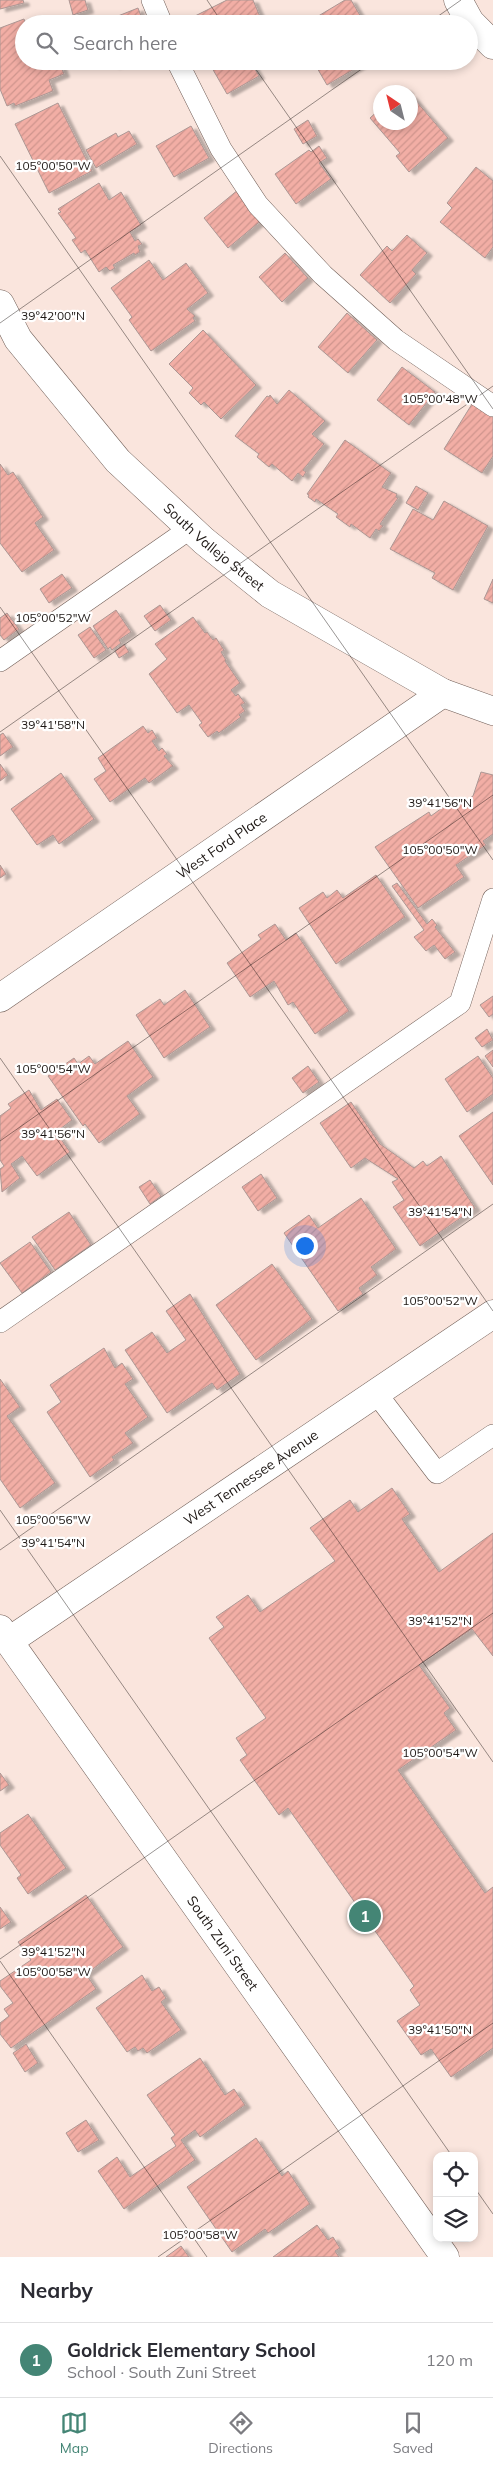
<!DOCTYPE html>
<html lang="en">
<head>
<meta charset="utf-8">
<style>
	body { margin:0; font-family:Mulish,sans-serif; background:#f7f7f7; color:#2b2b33 }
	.controls { position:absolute; right:15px; bottom:15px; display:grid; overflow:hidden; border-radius:10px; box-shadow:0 2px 8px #0003 }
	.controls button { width:45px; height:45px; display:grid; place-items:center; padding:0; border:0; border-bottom:1px solid #e1e1e2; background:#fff; color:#2b2b33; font:25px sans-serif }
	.compass { position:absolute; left:373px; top:85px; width:45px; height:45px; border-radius:50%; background:#fff; box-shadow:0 2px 8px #0003; rotate:325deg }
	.you { position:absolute; left:304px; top:1245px; width:18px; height:18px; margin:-12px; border:4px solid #fff; border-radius:50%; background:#1a73e8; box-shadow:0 0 0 8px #1a73e833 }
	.badge { display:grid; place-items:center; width:32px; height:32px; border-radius:50%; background:#448575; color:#fff; font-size:16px; font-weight:700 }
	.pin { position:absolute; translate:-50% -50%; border:2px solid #fff; box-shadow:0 1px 5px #0006 }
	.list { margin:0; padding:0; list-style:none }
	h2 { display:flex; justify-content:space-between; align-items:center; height:65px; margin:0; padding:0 20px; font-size:21px }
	h2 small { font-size:16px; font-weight:400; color:#7c7c81 }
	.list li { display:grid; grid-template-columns:32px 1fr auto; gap:15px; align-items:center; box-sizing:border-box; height:75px; padding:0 20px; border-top:1px solid #e1e1e2 }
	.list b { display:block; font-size:19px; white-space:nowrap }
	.list p { margin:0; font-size:16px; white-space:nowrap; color:#7c7c81 }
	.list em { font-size:16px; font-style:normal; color:#7c7c81 }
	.icon { flex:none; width:28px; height:28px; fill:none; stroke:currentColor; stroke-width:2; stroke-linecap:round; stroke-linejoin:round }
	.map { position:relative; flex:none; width:493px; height:2257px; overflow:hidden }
	.search { position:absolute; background:#fff; box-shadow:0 2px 8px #0003; left:15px; right:15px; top:15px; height:55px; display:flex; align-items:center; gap:12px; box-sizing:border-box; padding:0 18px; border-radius:28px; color:#7c7c81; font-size:19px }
	.sheet { height:140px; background:#fff }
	nav { display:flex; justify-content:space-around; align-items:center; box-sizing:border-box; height:70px; border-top:1px solid #e1e1e2; background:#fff; font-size:14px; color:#7c7c81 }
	nav a { display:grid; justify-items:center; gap:2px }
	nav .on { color:#448575 }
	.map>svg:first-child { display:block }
	.building { fill:url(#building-hatch); stroke:#ac9794; filter:url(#shadow) }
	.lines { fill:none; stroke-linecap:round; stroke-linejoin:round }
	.service-casing { stroke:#715f58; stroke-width:22 }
	.minor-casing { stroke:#715f58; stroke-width:29 }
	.service { stroke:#fff; stroke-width:21 }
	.minor { stroke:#fff; stroke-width:28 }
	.ticks { fill:none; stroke:#1c1613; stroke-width:1; stroke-opacity:0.45 }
	.labels { text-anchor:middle; stroke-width:4.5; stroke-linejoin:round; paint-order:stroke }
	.street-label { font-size:14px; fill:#1c1613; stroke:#fff }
	.ticks-label { font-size:12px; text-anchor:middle; fill:#1c1613; stroke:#fff; stroke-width:4.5; stroke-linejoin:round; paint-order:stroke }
</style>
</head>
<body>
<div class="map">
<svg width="493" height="2257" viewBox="0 0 493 2257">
	<defs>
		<pattern id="building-hatch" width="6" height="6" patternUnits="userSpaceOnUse" patternTransform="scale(1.25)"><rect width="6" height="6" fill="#f2aea5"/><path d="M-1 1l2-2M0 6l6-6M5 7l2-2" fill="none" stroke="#cf958d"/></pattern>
		<filter id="shadow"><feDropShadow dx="5.5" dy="3" stdDeviation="1" flood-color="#0004"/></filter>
	</defs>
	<rect width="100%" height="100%" fill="#fae5dd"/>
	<path class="building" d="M0,0H23L24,3L0,9Z
		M69,0H85L88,10L73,15Z
		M227,0H253L261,19L249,24H199L195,16Z
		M345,0H351L365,24H311L310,21Z
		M138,8L144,24H98Z
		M24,19L26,24H24V61H59L64,74L49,80L53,91L15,106L14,103L7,106L0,89V28Z
		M113,61H126L114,66Z
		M208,61H250L259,76L227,94Z
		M313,61H368L327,85Z
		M405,88L409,92H399Z
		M410,94L448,138L409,172L396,156L400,153L370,118L380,109V122H410Z
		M58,103L92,171L49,193L15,124Z
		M308,120L317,136L303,144L294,129Z
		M191,126L209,158L174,177L156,146Z
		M129,131L137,144L96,168L86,150L116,133L118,137Z
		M319,146L327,158L319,163L331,179L296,204L275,174L309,150L311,152Z
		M476,167L493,181V247L485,258L440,222L452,208L447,203Z
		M99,183L109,200L121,192L141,225L130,232L135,241L138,239L142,244L138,246L140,252L135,255L134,253L113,265L115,268L110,271L106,267L99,272L85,250L81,253L72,240L76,238L58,213L61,212L58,209Z
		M239,189L263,219L228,248L204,218Z
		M407,235L427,253L412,270L416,274L390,303L360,275L387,246L392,251Z
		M285,253L308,278L282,302L259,277Z
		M149,260L163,280L186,263L208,293L187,309L195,316L193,318L195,321L151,351L129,320L132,317L111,288Z
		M347,313L377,340L348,373L318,347Z
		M203,330L256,385L221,419L204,402L201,405L189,393L193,388L169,364Z
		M402,367L435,392L409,425L377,400Z
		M289,390L325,421L312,434L324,444L303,470L306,472L303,477L298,473L292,481L272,464L269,467L257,457L259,454L235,436L267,396L269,397L270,395L277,404Z
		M472,404L493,417V456L482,473L444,449Z
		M345,440L391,473L382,487L397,494L396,497L398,498L380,524L383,526L379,531L376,529L370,538L351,524L350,527L336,517L338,514L316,499L315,502L308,497L309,495L307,494Z
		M0,464L8,475L13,472L43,517L35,523L54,550L22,572L0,543Z
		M416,486L428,493L418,510L406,503Z
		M444,501L488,526L453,590L432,578L435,573L390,549L413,509L433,520Z
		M62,574L72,588L49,603L40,589Z
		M493,579V603L484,599Z
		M160,605L171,620L155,631L144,616Z
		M116,610L131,632L119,640L121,643L112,650L110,647L108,649L93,626Z
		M7,613L19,629L4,640L0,635V618Z
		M193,617L205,633L207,632L213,640L216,638L224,650L221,652L226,660L225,661L240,683L231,690L236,696L238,694L245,703L241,705L245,711L239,715L241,717L219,733L217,731L208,737L199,725L202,723L189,705L177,713L149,674L167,659L155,644Z
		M90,627L106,650L94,658L78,635Z
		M124,644L129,652L119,658L115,651Z
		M143,726L148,733L152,730L157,738L152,741L159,751L162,748L167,754L164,756L173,766L149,783L145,778L110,802L94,779L106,771L98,758Z
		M3,733L13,747L0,756V735Z
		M0,764L8,775L0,781Z
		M481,772L493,775V834L483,841L486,845L456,865L464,877L418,908L375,847L429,812L431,816L453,800L458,806L473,796Z
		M61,773L94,819L59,844L53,835L37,845L11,809Z
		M0,865L6,874L0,878Z
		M376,875L405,917L336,964L299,908L323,892L327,898L337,890L343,898Z
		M397,883L427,924L432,919L437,925L435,927L455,952L445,959L434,945L426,951L414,937L424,930L392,886Z
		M275,924L286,940L296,933L349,1011L315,1034L293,1002L288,1005L274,981L250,997L227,963L261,939L258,935Z
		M185,990L210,1027L164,1058L136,1015L160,999L164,1005Z
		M493,996V1014L489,1017L480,1005Z
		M487,1029L493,1040L482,1047L475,1038Z
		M128,1041L153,1077L127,1096L140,1114L99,1143L85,1124L83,1126L48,1076L74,1058L78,1064L89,1056L95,1064Z
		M493,1050V1067L485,1056Z
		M478,1056L493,1078V1094L467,1112L445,1079Z
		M308,1066L319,1082L303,1093L292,1078Z
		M29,1090L41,1110L57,1099L72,1120L56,1132L70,1152L37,1176L22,1156L11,1164L20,1178L2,1192L0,1169L4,1166L0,1160V1116L11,1108L8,1104Z
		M351,1102L380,1144L414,1168L423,1161L427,1166L441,1156L475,1208L420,1246L393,1207L404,1200L392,1182L398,1179L365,1158L351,1168L320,1123Z
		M493,1112V1185L459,1136Z
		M261,1174L277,1198L258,1211L242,1187Z
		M150,1180L161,1196L150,1204L139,1187Z
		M361,1198L396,1249L371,1267L377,1275L359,1288L363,1294L338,1311L284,1233L309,1215L318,1228Z
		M69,1212L91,1245L55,1270L32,1237Z
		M30,1242L51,1272L22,1293L0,1263Z
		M272,1264L312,1319L256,1360L216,1305Z
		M190,1294L240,1374L217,1390L212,1383L167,1413L125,1350L152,1332L167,1353L186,1340L166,1311Z
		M104,1348L115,1368L122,1363L133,1379L125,1384L148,1417L125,1433L133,1443L112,1457L114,1460L90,1477L47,1412L61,1402L50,1385Z
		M0,1379L20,1407L7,1416L55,1483L20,1508L0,1479Z
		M392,1488L410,1514L402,1519L439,1572L493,1533V1656L472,1629L419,1665L450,1708L444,1713L456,1730L398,1770L485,1893L493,1887V2048L451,2077L431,2049L421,2055L397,2021L420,2005L410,1990L414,1986L288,1808L279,1815L240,1760L247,1755L236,1738L266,1718L209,1638L224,1627L216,1617L248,1595L260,1612L335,1561L310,1528L350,1500L358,1512Z
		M0,1773L9,1785L0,1791Z
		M28,1814L66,1868L28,1894L17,1878L21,1875L0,1845V1833Z
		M86,1895L123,1947L86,1974L96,1989L11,2048L0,2034V2023L9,2016L4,2009L13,2003L0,1986V1981L31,1960L18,1942Z
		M0,1907L11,1922L0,1929Z
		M142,1975L152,1991L159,1987L166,1998L161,2002L181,2030L147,2053L143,2048L138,2051L135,2047L127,2052L96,2008Z
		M26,2044L38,2063L25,2072L13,2053Z
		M200,2058L225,2095L234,2089L245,2105L200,2137L195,2130L181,2140L195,2160L124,2209L98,2171L117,2157L130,2177L176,2146L171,2138L175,2135L147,2095Z
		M86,2120L99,2140L78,2152L66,2133Z
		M256,2138L282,2176L288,2171L310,2204L268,2233L265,2229L232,2252L187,2187Z
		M317,2225L328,2240L333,2237L340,2248L335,2251L339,2257H273Z
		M181,2246L189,2257H166Z"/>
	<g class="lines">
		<g class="service-casing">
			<path id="service" d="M152,0L162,24
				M177,61L221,149L258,205L323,275L396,340L493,406
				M0,661L191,528
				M0,1322L460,1003L493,899
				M376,1393L437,1473L493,1435"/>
		</g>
		<g class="minor-casing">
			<g id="minor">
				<path d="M458,0L470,22L493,45"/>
				<path id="s1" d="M0,304L18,339L118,461L204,541L270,594L443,693L493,711"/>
				<path id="s2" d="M0,998L443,693"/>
				<path id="s3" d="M0,1629L445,2257"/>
				<path id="s4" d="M9,1641L493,1314"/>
			</g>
		</g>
		<use href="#service" class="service"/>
		<use href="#minor" class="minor"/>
	</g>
	<path class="ticks" d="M207,0L223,24M427,24L461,0M250,61L493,409M0,156L493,860M0,323L373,61M0,607L493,1311M0,732L493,386M0,1058L493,1762M0,1141L493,795M0,1510L452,2156M0,1550L493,1204M0,1959L493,1613M0,1961L207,2257M474,2187L493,2214M158,2257L493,2023"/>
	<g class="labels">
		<g class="street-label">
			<text dy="5" stroke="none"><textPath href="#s1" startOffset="326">South Vallejo Street</textPath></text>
			<text dy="5" stroke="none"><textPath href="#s2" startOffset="269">West Ford Place</textPath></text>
			<text dy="5" stroke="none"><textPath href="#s4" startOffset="292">West Tennessee Avenue</textPath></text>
			<text dy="5" stroke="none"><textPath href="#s3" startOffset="385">South Zuni Street</textPath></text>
		</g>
	</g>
	<g class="ticks-label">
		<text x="53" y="170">105°00'50"W</text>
		<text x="53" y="320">39°42'00"N</text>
		<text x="440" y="403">105°00'48"W</text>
		<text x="53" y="622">105°00'52"W</text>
		<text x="53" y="729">39°41'58"N</text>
		<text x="440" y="807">39°41'56"N</text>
		<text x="440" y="854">105°00'50"W</text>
		<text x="53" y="1073">105°00'54"W</text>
		<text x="53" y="1138">39°41'56"N</text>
		<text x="440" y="1216">39°41'54"N</text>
		<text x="440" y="1305">105°00'52"W</text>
		<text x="53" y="1524">105°00'56"W</text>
		<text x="53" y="1547">39°41'54"N</text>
		<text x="440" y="1625">39°41'52"N</text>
		<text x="440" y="1757">105°00'54"W</text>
		<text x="53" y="1956">39°41'52"N</text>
		<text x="53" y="1976">105°00'58"W</text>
		<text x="440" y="2034">39°41'50"N</text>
		<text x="200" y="2239">105°00'58"W</text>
	</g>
</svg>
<div class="controls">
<button><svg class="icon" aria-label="locate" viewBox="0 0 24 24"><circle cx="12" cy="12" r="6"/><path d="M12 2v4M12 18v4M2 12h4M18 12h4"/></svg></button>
<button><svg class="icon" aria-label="layers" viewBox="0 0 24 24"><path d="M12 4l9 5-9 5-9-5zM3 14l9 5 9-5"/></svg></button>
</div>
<svg class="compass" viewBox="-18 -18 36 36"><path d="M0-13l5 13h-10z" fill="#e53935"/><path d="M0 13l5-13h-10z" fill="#7c7c81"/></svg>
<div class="you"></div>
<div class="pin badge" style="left:365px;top:1916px">1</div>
<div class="search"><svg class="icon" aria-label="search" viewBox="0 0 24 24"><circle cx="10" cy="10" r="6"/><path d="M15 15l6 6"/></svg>Search here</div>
</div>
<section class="sheet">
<h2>Nearby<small></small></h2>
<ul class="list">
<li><span class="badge">1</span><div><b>Goldrick Elementary School</b><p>School · South Zuni Street</p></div><em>120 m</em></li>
</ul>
</section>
<nav>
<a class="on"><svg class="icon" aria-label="map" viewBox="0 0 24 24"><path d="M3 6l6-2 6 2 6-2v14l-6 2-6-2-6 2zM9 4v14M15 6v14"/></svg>Map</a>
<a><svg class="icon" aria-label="directions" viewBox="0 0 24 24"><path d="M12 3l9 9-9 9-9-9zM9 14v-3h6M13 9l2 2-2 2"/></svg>Directions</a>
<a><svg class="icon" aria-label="saved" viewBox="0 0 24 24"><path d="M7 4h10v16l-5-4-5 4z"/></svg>Saved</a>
</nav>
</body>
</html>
